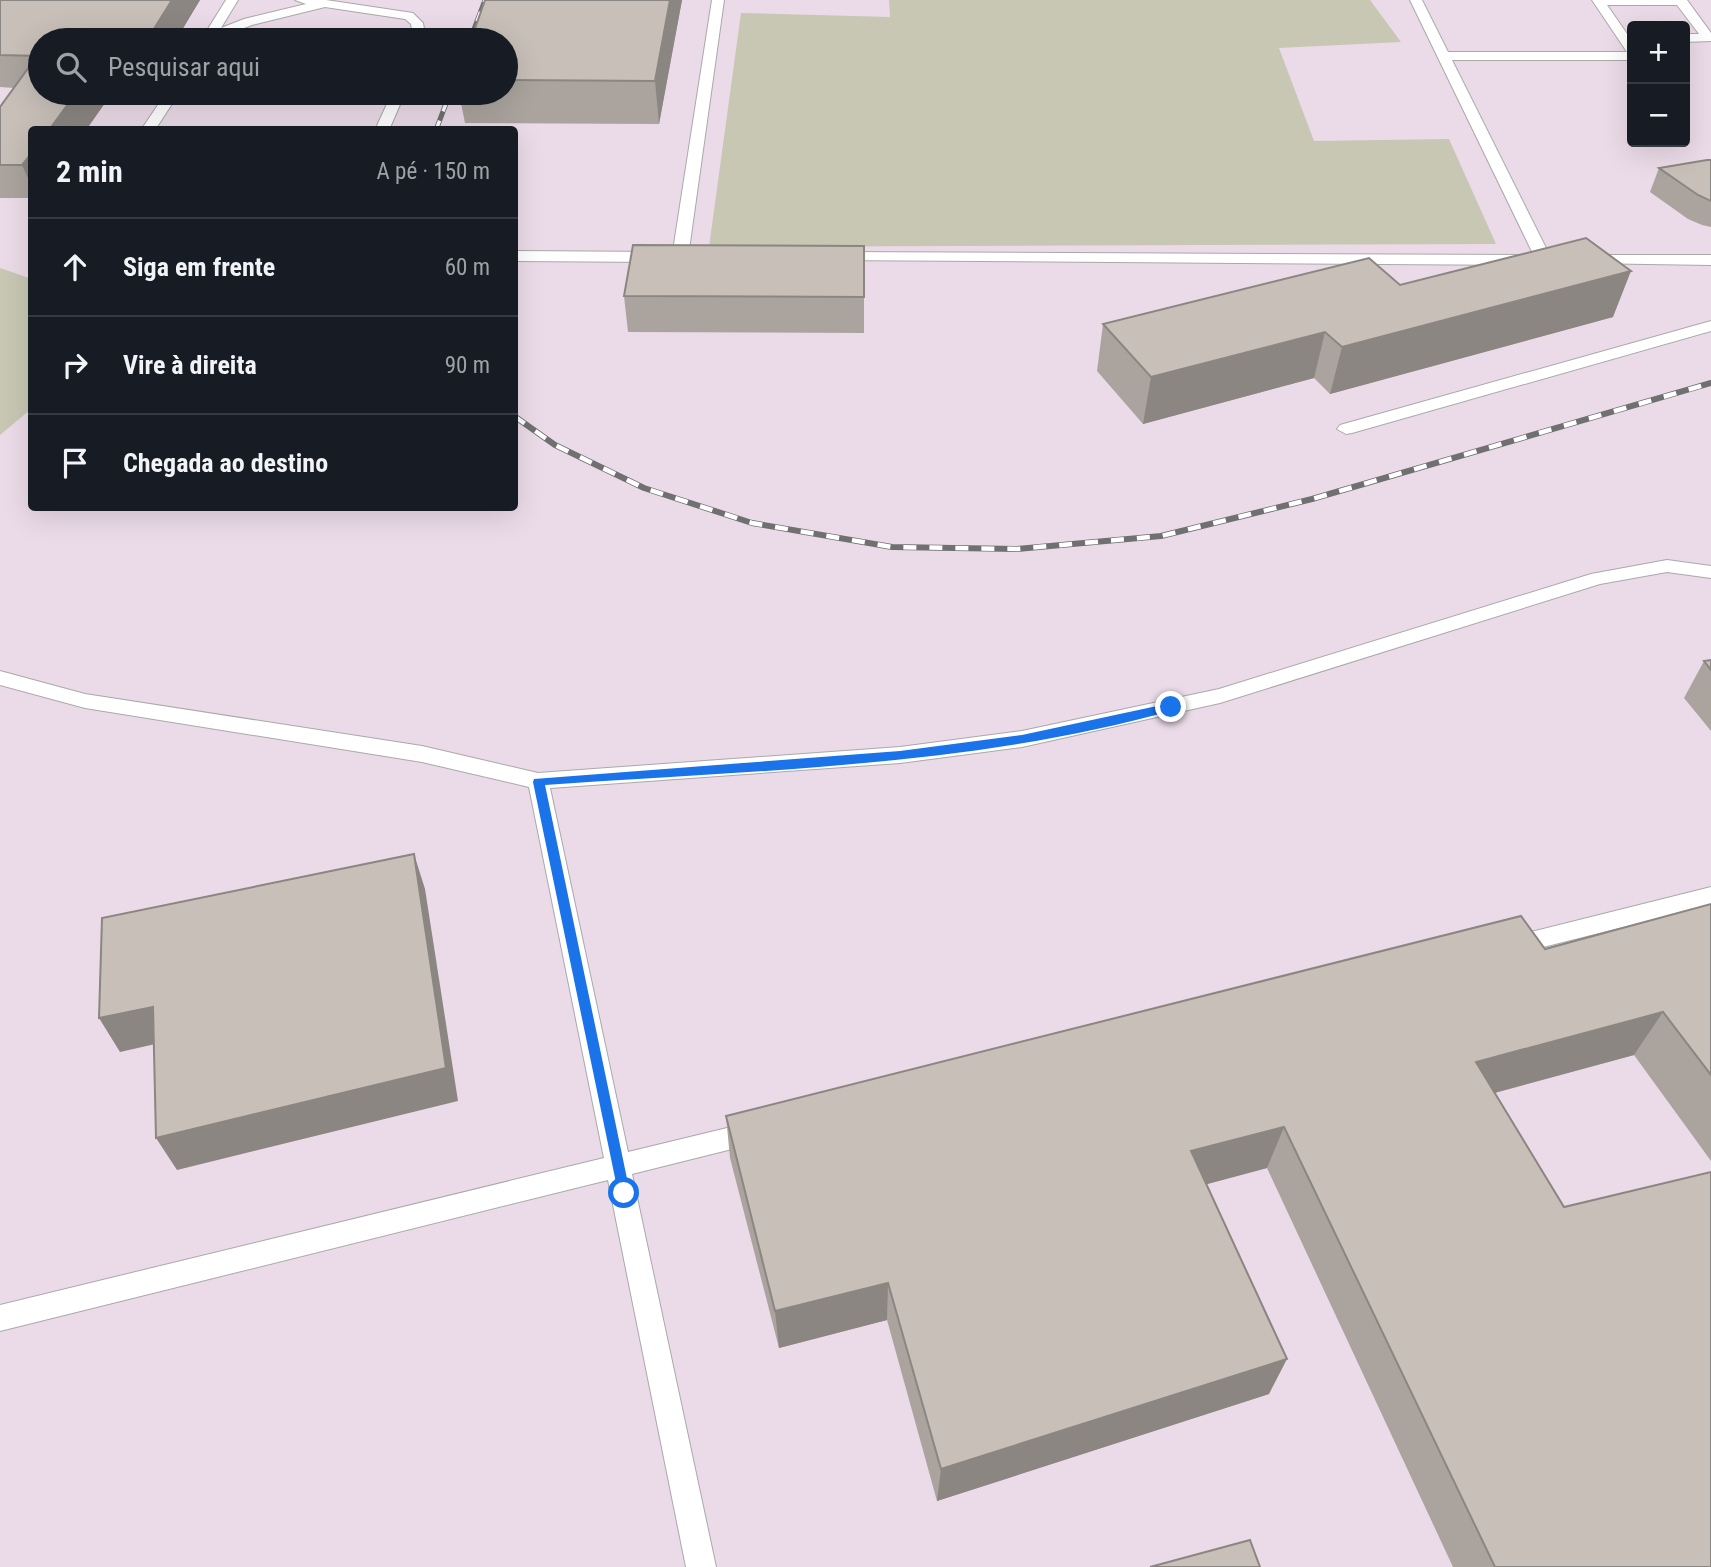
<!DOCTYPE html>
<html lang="pt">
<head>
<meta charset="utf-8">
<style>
	body { margin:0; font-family:"Roboto Condensed",sans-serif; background:#20242c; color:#f1f3f6 }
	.controls { position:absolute; right:21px; top:21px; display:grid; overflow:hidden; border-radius:7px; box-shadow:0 7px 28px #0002 }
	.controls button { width:63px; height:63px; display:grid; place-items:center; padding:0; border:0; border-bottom:2px solid #363941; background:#171b24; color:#f1f3f6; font:35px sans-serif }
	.stop { position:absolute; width:21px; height:21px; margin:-16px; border:5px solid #1a73e8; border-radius:50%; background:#fff }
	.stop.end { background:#1a73e8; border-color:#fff; box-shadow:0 2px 7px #0008 }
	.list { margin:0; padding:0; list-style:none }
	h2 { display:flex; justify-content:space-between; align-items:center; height:91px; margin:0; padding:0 28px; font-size:30px }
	h2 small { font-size:23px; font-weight:400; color:#9ea1a6 }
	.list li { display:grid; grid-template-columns:46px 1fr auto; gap:21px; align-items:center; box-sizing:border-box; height:98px; padding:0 28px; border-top:2px solid #363941 }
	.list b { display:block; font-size:26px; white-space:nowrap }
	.list em { font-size:23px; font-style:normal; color:#9ea1a6 }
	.icon { flex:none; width:38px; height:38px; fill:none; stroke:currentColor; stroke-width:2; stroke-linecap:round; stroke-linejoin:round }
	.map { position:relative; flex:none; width:1711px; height:1567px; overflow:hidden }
	.search { position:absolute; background:#171b24; box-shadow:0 7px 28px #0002; left:28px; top:28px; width:490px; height:77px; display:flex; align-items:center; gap:18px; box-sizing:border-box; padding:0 24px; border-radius:38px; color:#9ea1a6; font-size:26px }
	.panel { position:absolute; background:#171b24; box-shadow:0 7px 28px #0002; left:28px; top:126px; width:490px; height:385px; border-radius:7px }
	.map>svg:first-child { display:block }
	.industrial { fill:#ebdbe8; fill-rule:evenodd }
	.construction { fill:#c7c7b4 }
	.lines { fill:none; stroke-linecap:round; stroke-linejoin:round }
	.lane-casing { stroke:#a9a9a9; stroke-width:2 }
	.lane { fill:#fff; fill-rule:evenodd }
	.rail-far1-casing { stroke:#707070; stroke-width:5 }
	.rail-casing { stroke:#707070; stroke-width:6 }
	.rail-far1 { stroke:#fff; stroke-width:3.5; stroke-dasharray:10; stroke-linecap:butt }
	.rail { stroke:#fff; stroke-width:4.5; stroke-dasharray:13; stroke-linecap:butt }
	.wall { fill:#aba49e }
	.shaded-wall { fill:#8b8681 }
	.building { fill:#c7bfb8; stroke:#8b8681; stroke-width:2 }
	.route { fill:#1a73e8 }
</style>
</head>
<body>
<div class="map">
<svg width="1711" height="1567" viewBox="0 0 1711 1567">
	<rect width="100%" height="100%" fill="#f2efe9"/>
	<path class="industrial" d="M0,0H1711V1567H0ZM1632,26H1685V142H1632ZM40,40H506V93H40ZM32,130H514V508H32Z"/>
	<path class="construction" d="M889,0H1370L1401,42L1279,48L1314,141L1449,139L1496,244L709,247L741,13L890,17Z
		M0,268L32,279L31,409L0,435Z"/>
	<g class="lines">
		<g class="lane-casing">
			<path id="lane" d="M226,0H238L221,28L244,19L306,4L295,0H326L413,13L423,23L426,40H414L411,24L405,19L325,7L252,25L213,40H201Z
				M712,0H724L688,257L680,262L672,257Z
				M1410,0H1422L1448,52H1627L1592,0H1687L1711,33V41L1685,42V34H1699L1677,5H1607L1632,41V60H1452L1552,260L1544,265L1536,260Z
				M166,93H179L155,130H141Z
				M392,93H405L389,130H375Z
				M514,251L659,252L667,257L659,262L514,261Z
				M835,252L1527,255L1535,260L1527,265L830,260L827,257Z
				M1588,255H1711V265L1583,263L1580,260L1583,257Z
				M1711,321V331L1352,433L1346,434L1337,429L1340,425Z
				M1667,560L1711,566V578L1667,572L1600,584L1220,703L1022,747L900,763L550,788L628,1152L756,1121L765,1124L768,1132L765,1140L756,1143L632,1174L716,1567H686L608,1180L0,1331V1305L604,1158L529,787L422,762L85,708L0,685V671L85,694L422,746L538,773L900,747L1022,731L1219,689L1591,574Z
				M1711,887V905L1511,955L1503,953L1500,946L1503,939Z"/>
		</g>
		<use href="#lane" class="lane"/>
		<g class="rail-far1-casing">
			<path id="rail-far1" d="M470,40L485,0
				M436,130L450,93"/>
		</g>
		<g class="rail-casing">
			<path id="rail" d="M514,416L555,445L644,488L752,523L892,547L1017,549L1161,536L1312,499L1711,383"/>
		</g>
		<use href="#rail-far1" class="rail-far1"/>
		<use href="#rail" class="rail"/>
	</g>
	<path class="wall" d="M0,0H200L176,40H40L112,93L86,130H32V198H0V107L14,88L0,87Z
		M485,0H682L659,124L465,123L459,93H506V40Z
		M1711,160V227L1702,225L1688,219L1650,192L1659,168Z
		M864,246V333L628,332L624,296Z
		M1400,285L1613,317L1330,394L1314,378L1143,424L1097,371L1103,324Z
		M1711,660V731L1684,698L1704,661Z
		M1711,904V1161L1634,1055L1495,1093L1711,1567H1453L1267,1168L1206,1184L1269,1394L937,1501L887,1320L779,1348L730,1158L726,1116L1545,949Z"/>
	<path class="shaded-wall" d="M172,0H200L176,40H155L152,32Z
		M670,0H682L659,124L655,81Z
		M122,32L125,40H116Z
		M76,93H112L86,130H49Z
		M32,153V187L22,165Z
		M1631,271L1613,317L1330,394L1342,347Z
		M1325,332L1314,378L1143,424L1151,377Z
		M414,854L425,889L458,1101L177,1170L156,1138Z
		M153,1007L173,1040L120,1052L99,1018Z
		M1663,1012L1634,1055L1453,1104L1476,1062Z
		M1284,1127L1267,1168L1178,1192L1191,1151Z
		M888,1283L887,1320L779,1348L775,1311Z
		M1287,1359L1269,1394L937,1501L941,1469Z"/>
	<path class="building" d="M0,0H172L152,32H122L116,40H40V93H76L49,130H32V153L22,165H0V107L37,56L0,55Z
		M485,0H670L655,81L506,80V40H471Z
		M1707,160H1711V201L1698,195L1659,168Z
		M1586,238L1631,271L1342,347L1325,332L1151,377L1103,324L1369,258L1400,285Z
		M633,245L864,246V297L624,296Z
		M1711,660V670L1704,661Z
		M414,854L446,1068L156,1138L153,1007L99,1018L102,918Z
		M1711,904V1075L1663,1012L1476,1062L1564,1207L1711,1172V1567H1495L1284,1127L1191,1151L1287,1359L941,1469L888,1283L775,1311L726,1116L1521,916L1545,949Z
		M1250,1540L1260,1567H1150Z"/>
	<path class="route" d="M1171,703L1176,707L1174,710C971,767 755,770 545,785L630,1193L628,1197H619L533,782L534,779L900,751L1022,735Z"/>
</svg>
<div class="controls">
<button>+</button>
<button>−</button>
</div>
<div class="stop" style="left:624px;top:1193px"></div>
<div class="stop end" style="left:1171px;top:707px"></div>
<div class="search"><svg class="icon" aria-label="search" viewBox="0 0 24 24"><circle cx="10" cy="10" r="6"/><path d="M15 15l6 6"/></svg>Pesquisar aqui</div>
<section class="panel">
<h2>2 min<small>A pé · 150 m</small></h2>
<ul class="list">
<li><svg class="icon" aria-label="ahead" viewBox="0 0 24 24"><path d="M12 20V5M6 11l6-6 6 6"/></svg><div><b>Siga em frente</b></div><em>60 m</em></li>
<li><svg class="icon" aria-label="right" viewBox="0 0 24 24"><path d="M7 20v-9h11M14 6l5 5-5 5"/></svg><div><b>Vire à direita</b></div><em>90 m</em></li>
<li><svg class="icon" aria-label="arrive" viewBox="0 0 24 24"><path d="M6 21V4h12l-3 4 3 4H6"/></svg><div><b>Chegada ao destino</b></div></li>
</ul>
</section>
</div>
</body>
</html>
